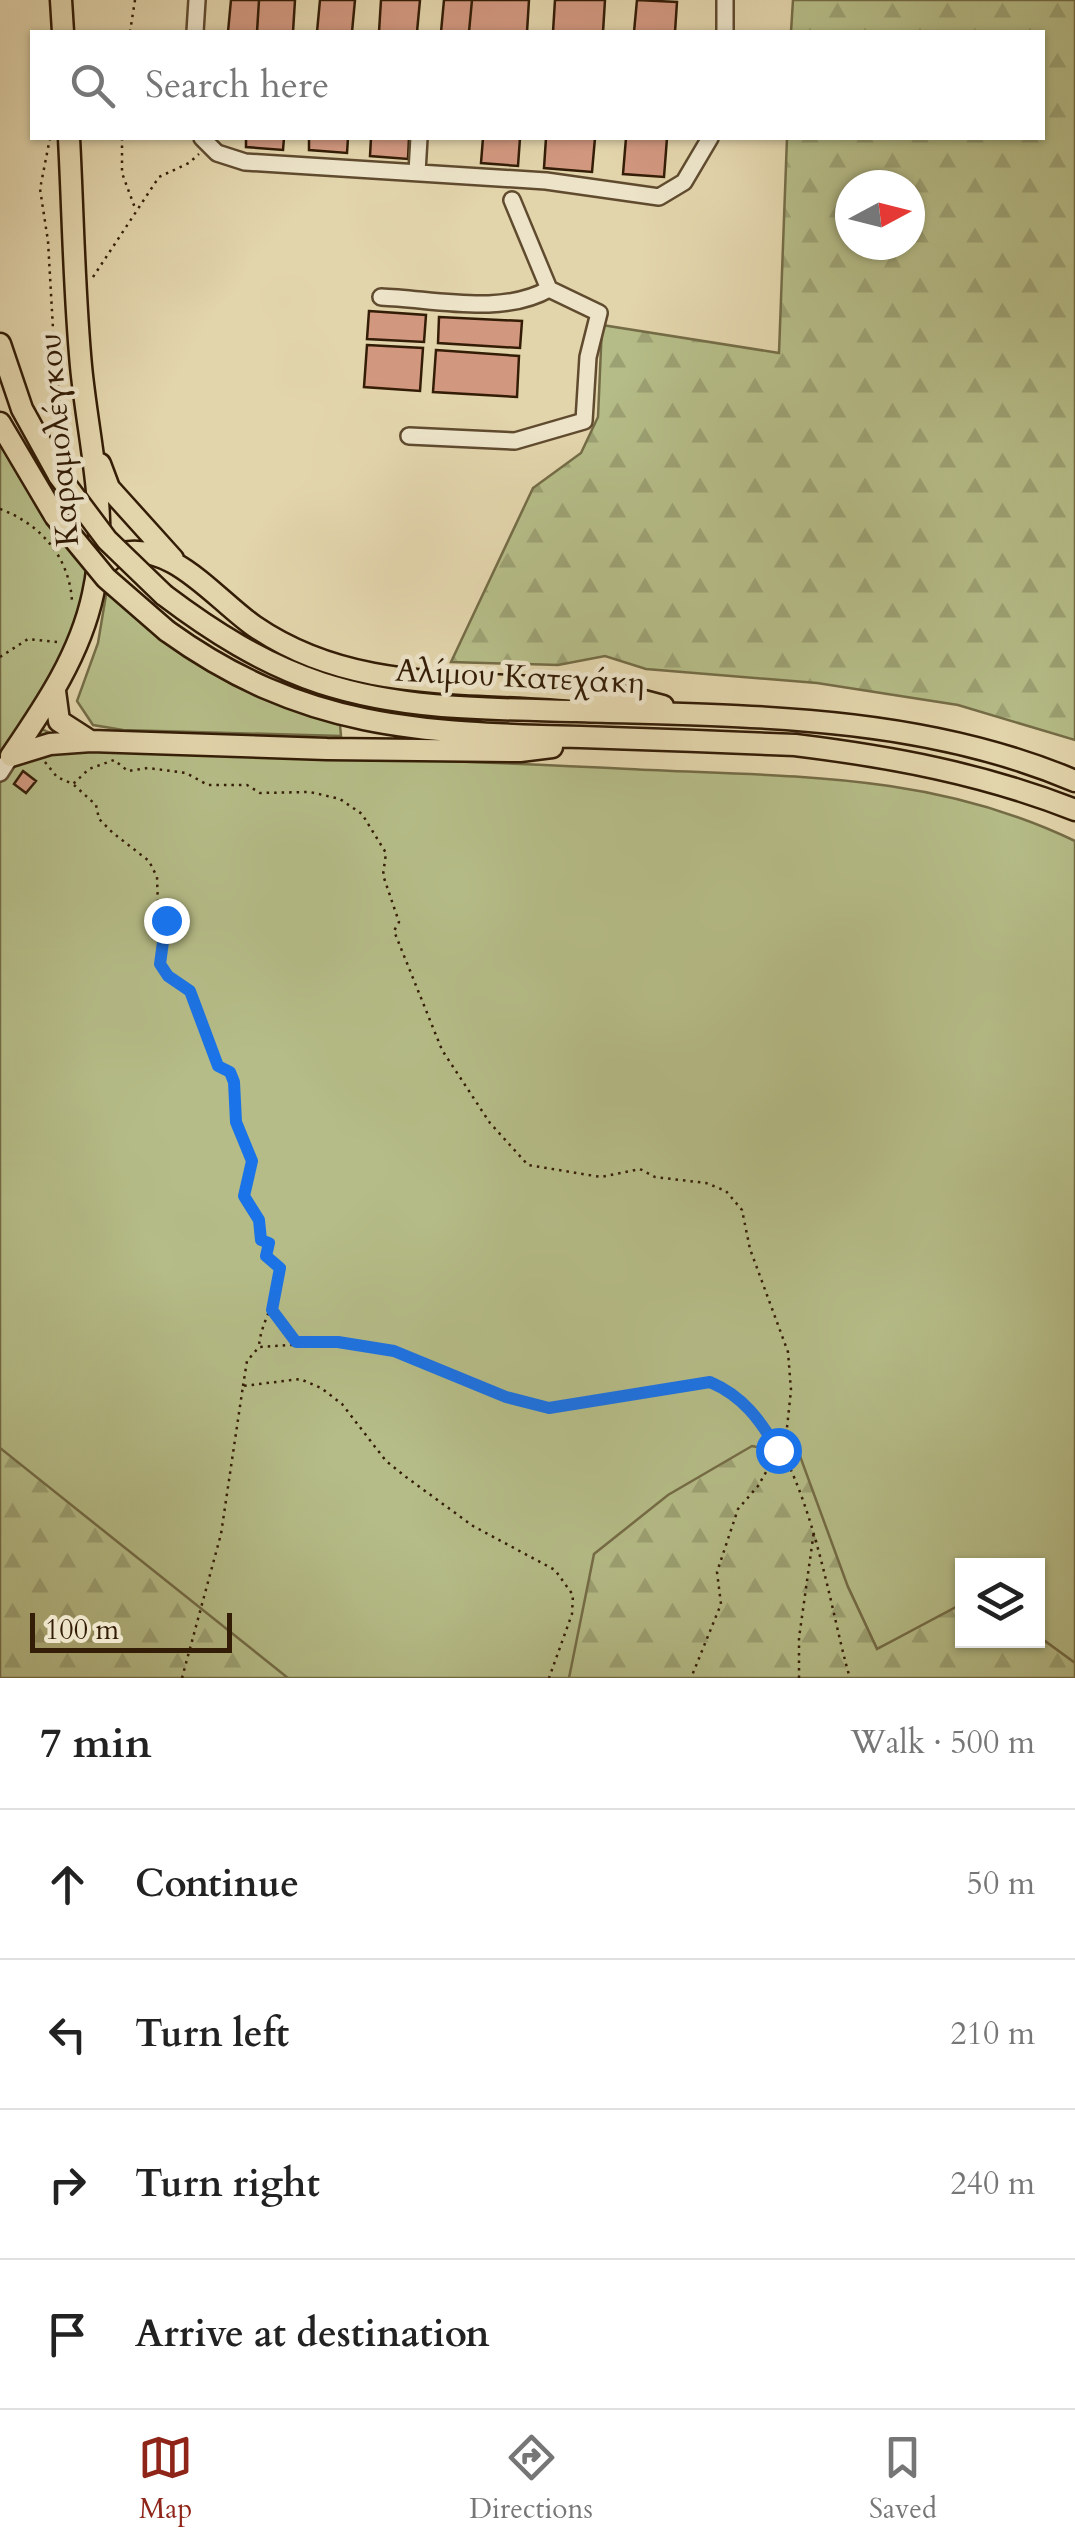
<!DOCTYPE html>
<html lang="en">
<head>
<meta charset="utf-8">
<style>
	body { margin:0; font-family:Cardo,serif; background:#f6f6f6; color:#222 }
	.controls { position:absolute; right:30px; bottom:30px; display:grid; overflow:hidden; border-radius:0px; box-shadow:0 2px 8px #0004 }
	.controls button { width:90px; height:90px; display:grid; place-items:center; padding:0; border:0; border-bottom:2px solid #e0e0e0; background:#fff; color:#222; font:50px sans-serif }
	.compass { position:absolute; left:835px; top:170px; width:90px; height:90px; border-radius:50%; background:#fff; box-shadow:0 2px 8px #0004; rotate:83deg }
	.scale { position:absolute; left:30px; bottom:25px; width:202px; box-sizing:border-box; padding-left:10px; border:5px solid #341d06; border-top:0; font-size:28px; line-height:35px; white-space:nowrap; color:#341d06; -webkit-text-stroke:8px #ece3c8; paint-order:stroke }
	.stop { position:absolute; width:30px; height:30px; margin:-22px; border:8px solid #1a73e8; border-radius:50%; background:#fff }
	.stop.end { background:#1a73e8; border-color:#fff; box-shadow:0 2px 10px #0008 }
	.list { margin:0; padding:0; list-style:none }
	h2 { display:flex; justify-content:space-between; align-items:center; height:130px; margin:0; padding:0 40px; font-size:42px }
	h2 small { font-size:32px; font-weight:400; color:#767676 }
	.list li { display:grid; grid-template-columns:65px 1fr auto; gap:30px; align-items:center; box-sizing:border-box; height:150px; padding:0 40px; border-top:2px solid #e0e0e0 }
	.list b { display:block; font-size:38px; white-space:nowrap }
	.list em { font-size:32px; font-style:normal; color:#767676 }
	.icon { flex:none; width:55px; height:55px; fill:none; stroke:currentColor; stroke-width:2; stroke-linecap:round; stroke-linejoin:round }
	.map { position:relative; flex:none; width:1075px; height:1678px; overflow:hidden }
	.search { position:absolute; background:#fff; box-shadow:0 2px 8px #0004; left:30px; right:30px; top:30px; height:110px; display:flex; align-items:center; gap:25px; box-sizing:border-box; padding:0 35px; border-radius:0px; color:#767676; font-size:38px }
	.sheet { height:730px; background:#fff }
	nav { display:flex; justify-content:space-around; align-items:center; box-sizing:border-box; height:140px; border-top:2px solid #e0e0e0; background:#fff; font-size:28px; color:#767676 }
	nav a { display:grid; justify-items:center; gap:5px }
	nav .on { color:#8f2418 }
	.map>svg:first-child { display:block }
	.green { fill:#b5bc87; stroke:#746c46; stroke-width:2.5 }
	.forest { fill:url(#forest-firs); stroke:#746c46; stroke-width:2.5; fill-rule:evenodd }
	.building { fill:#d1977f; stroke:#341d06; stroke-width:2.5 }
	.lines { fill:none; stroke-linecap:round; stroke-linejoin:round }
	.minor-casing { stroke:#604b2f; stroke-width:20 }
	.major-casing { stroke:#341d06; stroke-width:25 }
	.path { stroke:#341d06; stroke-width:2.5; stroke-dasharray:2.5 5; stroke-linecap:butt }
	.minor { stroke:#ece3c8; stroke-width:15 }
	.major { stroke:#e2d4ab; stroke-width:20 }
	.major-bridge-casing { stroke:#341d06; stroke-width:25; stroke-linecap:butt }
	.major-bridge { stroke:#e2d4ab; stroke-width:20 }
	.route { stroke:#1a73e8; stroke-width:12 }
	.labels { text-anchor:middle; stroke-width:9; stroke-linejoin:round; paint-order:stroke }
	.street-label { font-size:32px; fill:#341d06; stroke:#ece3c8 }
</style>
</head>
<body>
<div class="map">
<svg width="1075" height="1678" viewBox="0 0 1075 1678">
	<defs>
		<pattern id="forest-firs" width="22" height="20" patternUnits="userSpaceOnUse" patternTransform="scale(2.5)"><rect width="22" height="20" fill="#b5bc87"/><path d="M5 1l3.5 6h-7zM16 11l3.5 6h-7z" fill="#9ca173"/></pattern>
	</defs>
	<rect width="100%" height="100%" fill="#e2d4ab"/>
	<filter id="stains"><feTurbulence type="fractalNoise" baseFrequency=".002" numOctaves="4"/><feColorMatrix values="0 0 0 0 .2 0 0 0 0 .09 0 0 0 0 .02 0 0 0 .5 -.17"/></filter>
	<radialGradient id="worn" r=".72"><stop offset=".6" stop-color="#630" stop-opacity="0"/><stop offset="1" stop-color="#630" stop-opacity=".3"/></radialGradient>
	<path class="green" d="M0,428L93,571L84,612L30,723L82,749C265,754 447,760 629,769C785,777 930,771 1075,841V1663L1038,1636V1566H962V1608L877,1649L848,1587L576,1655L569,1678H10L0,1478Z
		M107,589C184,661 238,694 340,725L341,736L123,730L93,725L77,701L98,643Z"/>
	<path class="forest" d="M793,0H1075V740L958,705L817,683L646,669L605,656L558,665L451,662L533,488L581,453L598,417L602,325L779,353L787,138H1042V32H791ZM850,185H910V245H850Z
		M752,1446L800,1456L848,1587L877,1649L958,1606L962,1608V1640H1038V1636L1075,1663V1678H569L594,1554L668,1495Z
		M0,1448L288,1678H0Z"/>
	<path class="building" d="M231,0H259L257,32H228Z
		M259,0H295L293,32H257Z
		M320,0H355L352,32H317Z
		M381,0H420L417,32H379Z
		M444,0H472L469,32H441Z
		M472,0H529L527,32H469Z
		M555,0H605L603,32H553Z
		M637,0L677,2L675,32H634Z
		M246,138H284L283,150L246,147Z
		M309,138H348L347,153L309,150Z
		M371,138H409L408,159L370,156Z
		M483,138H520L518,166L481,163Z
		M546,138H595L592,172L544,168Z
		M626,138H667L664,177L623,174Z
		M369,311L426,315L424,342L367,339Z
		M439,317L522,321L520,348L438,343Z
		M367,345L423,348L420,391L364,387Z
		M436,350L519,356L517,397L433,392Z
		M23,771L36,781L26,793L14,784Z"/>
	<g class="lines">
		<g class="minor-casing">
			<path id="minor" d="M725,0V32
				M195,32L197,0
				M202,138L217,153L245,162L546,181L659,197L684,182L710,138
				M417,172L419,138
				M381,297C434,299 502,316 549,289
				M409,436L515,441L584,421L588,357L599,313L549,289L512,200
				M0,773L11,756"/>
		</g>
		<g class="major-casing">
			<path id="major" d="M61,0L63,32
				M0,344L22,409L59,476
				M0,423L55,516
				M100,464L109,488L173,559
				M97,572L117,554C171,539 214,598 254,626C379,712 527,666 663,706
				M164,595C213,632 262,663 321,683C404,710 490,709 576,711C743,716 918,714 1075,781
				M167,631C303,729 420,733 581,737C652,739 724,742 795,745C892,757 984,774 1075,810
				M55,691L59,721L90,741
				M11,756C45,706 80,655 93,594C110,520 88,441 81,366C74,291 73,214 69,138
				M11,756L50,744L91,741L327,749L520,751L552,747"/>
		</g>
		<path class="path" d="M130,32L135,0
			M50,138L40,189L48,241L55,364L65,430L72,441
			M122,138V173L135,208
			M93,277L159,177L189,163L199,154
			M0,509C41,524 70,558 72,602
			M0,657L28,639L57,642
			M45,762L57,777L73,784L89,769L114,760L128,771L148,768L186,773L208,785H247L260,793L310,792L340,799L362,814L386,853L383,875L399,922L394,931L442,1050L490,1123L528,1165L601,1177L640,1169L655,1177L706,1183L726,1191L742,1210L750,1249L788,1352L791,1390L786,1437L758,1486L738,1509L717,1572L721,1604L691,1678
			M74,785L96,805L99,819L113,833L149,861L157,877L158,906L165,920L160,964L168,977L190,991L210,1049L218,1066L230,1073L234,1082L236,1122L252,1161L244,1195L259,1220L261,1240L269,1243L266,1256L280,1268C282,1294 261,1319 259,1346
			M273,1311L295,1341
			M243,1386L247,1361L259,1347L339,1342L394,1351L506,1397L549,1408L692,1382C802,1382 826,1601 850,1678
			M182,1678L221,1534L243,1386L300,1379L321,1388L342,1404L386,1461L406,1477L473,1526L555,1570L573,1595L572,1614L549,1678
			M799,1678V1638L814,1531"/>
		<use href="#minor" class="minor"/>
		<use href="#major" class="major"/>
		<g class="major-bridge-casing">
			<path id="major-bridge" d="M59,476L107,540L164,595
				M55,516L106,578L167,631"/>
		</g>
		<use href="#major-bridge" class="major-bridge"/>
	</g>
	<g class="lines">
		<path class="route" d="M166,920L160,964L168,976L190,991L218,1066L230,1072L234,1082L236,1122L252,1161L244,1196L259,1220L261,1240L269,1243L266,1256L280,1268L272,1310L296,1342H338L394,1351L506,1397L549,1408L710,1382C743,1396 760,1420 778,1450"/>
	</g>
	<g class="labels">
		<g class="street-label">
			<text transform="translate(58 440) rotate(-95)" y="11">Καραμολέγκου</text>
			<text transform="translate(520 676) rotate(3)" y="11">Αλίμου Κατεχάκη</text>
		</g>
	</g>
	<rect width="100%" height="100%" filter="url(#stains)"/>
	<rect width="100%" height="100%" fill="url(#worn)"/>
</svg>
<div class="controls">
<button><svg class="icon" aria-label="layers" viewBox="0 0 24 24"><path d="M12 4l9 5-9 5-9-5zM3 14l9 5 9-5"/></svg></button>
</div>
<svg class="compass" viewBox="-18 -18 36 36"><path d="M0-13l5 13h-10z" fill="#e53935"/><path d="M0 13l5-13h-10z" fill="#767676"/></svg>
<div class="scale">100 m</div>
<div class="stop" style="left:778px;top:1450px"></div>
<div class="stop end" style="left:166px;top:920px"></div>
<div class="search"><svg class="icon" aria-label="search" viewBox="0 0 24 24"><circle cx="10" cy="10" r="6"/><path d="M15 15l6 6"/></svg>Search here</div>
</div>
<section class="sheet">
<h2>7 min<small>Walk · 500 m</small></h2>
<ul class="list">
<li><svg class="icon" aria-label="ahead" viewBox="0 0 24 24"><path d="M12 20V5M6 11l6-6 6 6"/></svg><div><b>Continue</b></div><em>50 m</em></li>
<li><svg class="icon" aria-label="left" viewBox="0 0 24 24"><path d="M17 20v-9H6M10 6l-5 5 5 5"/></svg><div><b>Turn left</b></div><em>210 m</em></li>
<li><svg class="icon" aria-label="right" viewBox="0 0 24 24"><path d="M7 20v-9h11M14 6l5 5-5 5"/></svg><div><b>Turn right</b></div><em>240 m</em></li>
<li><svg class="icon" aria-label="arrive" viewBox="0 0 24 24"><path d="M6 21V4h12l-3 4 3 4H6"/></svg><div><b>Arrive at destination</b></div></li>
</ul>
</section>
<nav>
<a class="on"><svg class="icon" aria-label="map" viewBox="0 0 24 24"><path d="M3 6l6-2 6 2 6-2v14l-6 2-6-2-6 2zM9 4v14M15 6v14"/></svg>Map</a>
<a><svg class="icon" aria-label="directions" viewBox="0 0 24 24"><path d="M12 3l9 9-9 9-9-9zM9 14v-3h6M13 9l2 2-2 2"/></svg>Directions</a>
<a><svg class="icon" aria-label="saved" viewBox="0 0 24 24"><path d="M7 4h10v16l-5-4-5 4z"/></svg>Saved</a>
</nav>
</body>
</html>
